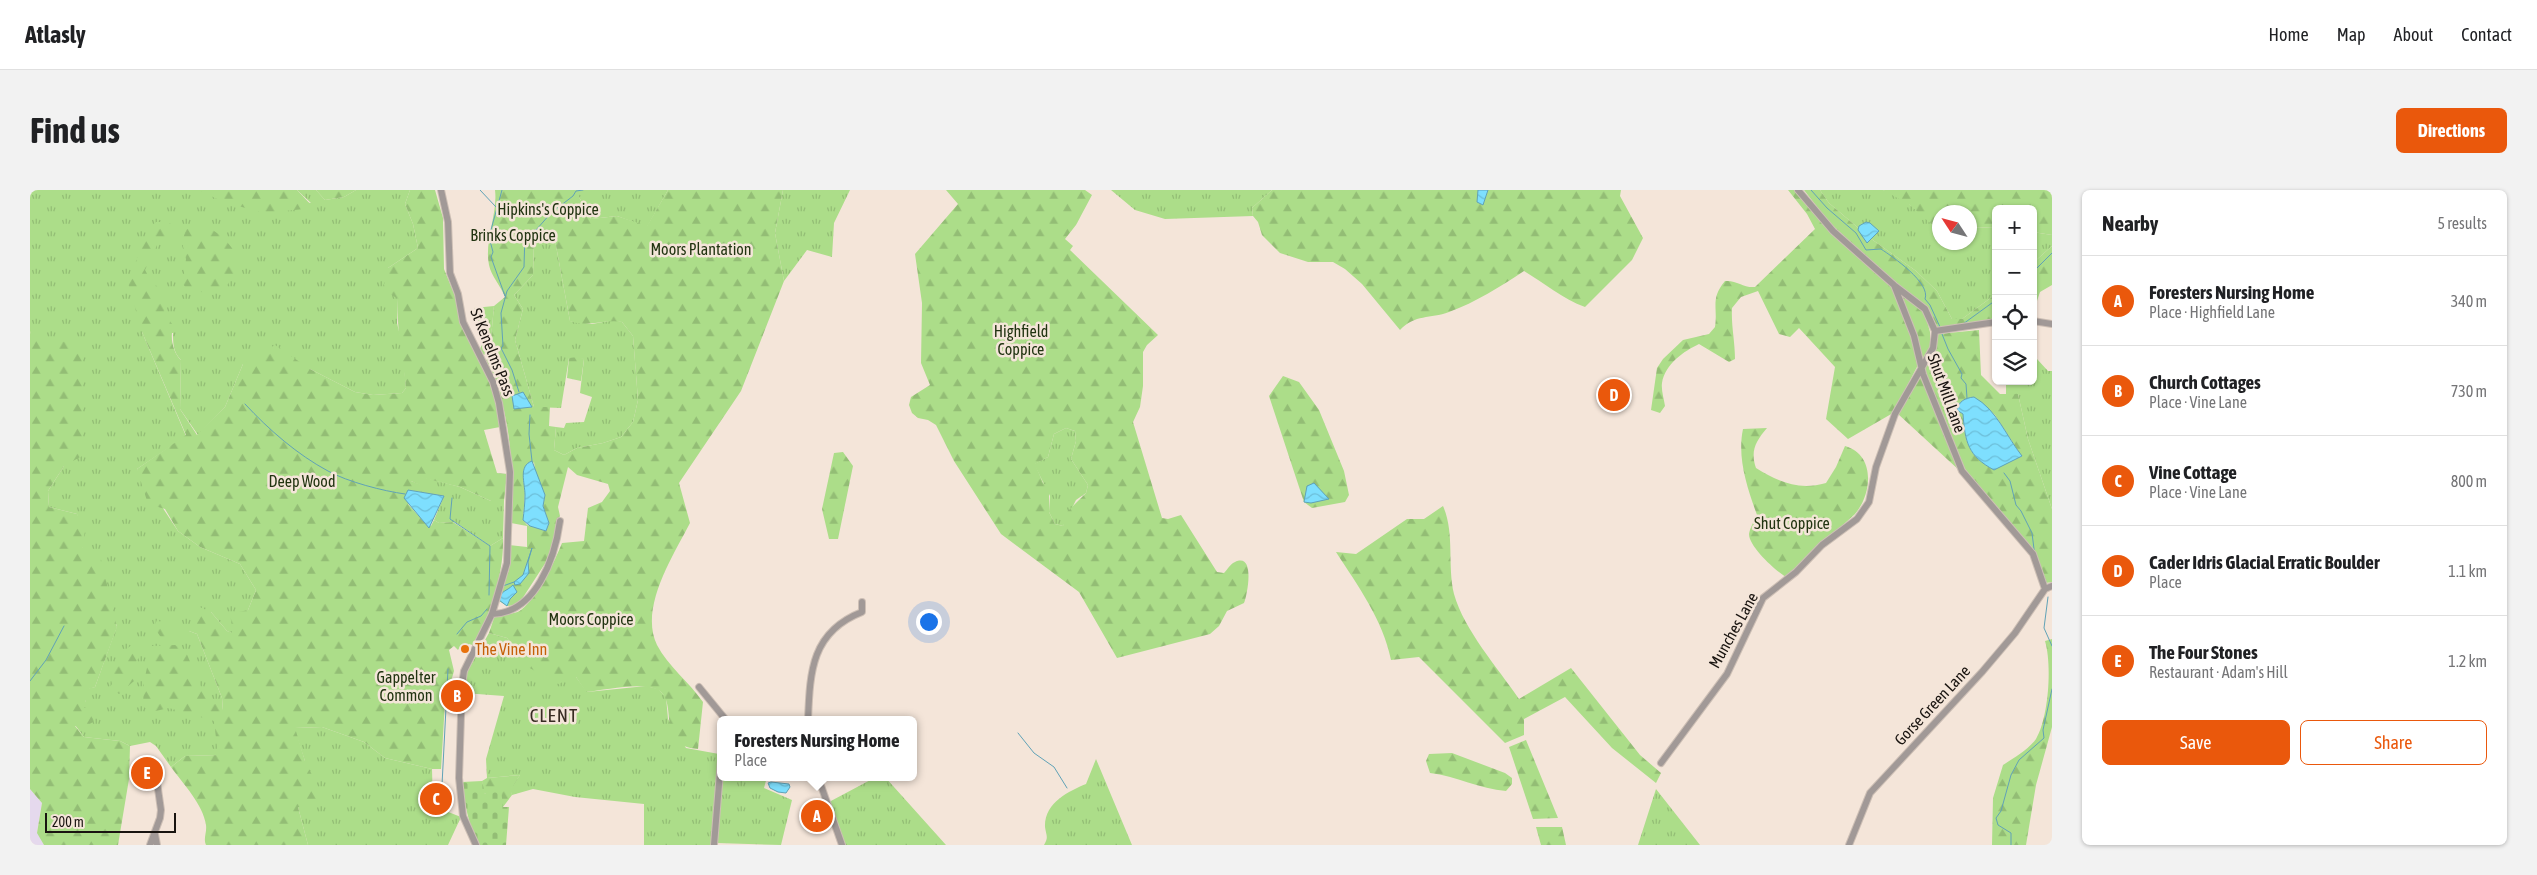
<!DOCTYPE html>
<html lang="en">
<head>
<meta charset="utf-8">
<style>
	body { margin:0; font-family:"Asap Condensed",sans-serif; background:#f2f2f2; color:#202124 }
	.controls { position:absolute; right:15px; top:15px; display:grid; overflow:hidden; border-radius:8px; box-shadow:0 1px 4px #0004 }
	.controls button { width:45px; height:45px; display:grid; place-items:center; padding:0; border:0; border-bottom:1px solid #e0e0e0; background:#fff; color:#202124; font:25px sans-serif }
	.compass { position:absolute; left:1902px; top:15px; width:45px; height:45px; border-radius:50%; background:#fff; box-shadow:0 1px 4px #0004; rotate:306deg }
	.scale { position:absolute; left:15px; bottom:12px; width:131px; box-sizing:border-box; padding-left:5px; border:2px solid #191410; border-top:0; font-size:14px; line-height:18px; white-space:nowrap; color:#191410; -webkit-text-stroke:4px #f4e5d9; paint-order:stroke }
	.you { position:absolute; left:898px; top:431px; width:18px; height:18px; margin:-12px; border:4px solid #fff; border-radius:50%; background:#1a73e8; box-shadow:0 0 0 8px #1a73e833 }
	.badge { display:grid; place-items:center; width:32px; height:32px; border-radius:50%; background:#ea580c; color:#fff; font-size:16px; font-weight:700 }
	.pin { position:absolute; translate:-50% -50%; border:2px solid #fff; box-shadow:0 1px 5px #0006 }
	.popup { position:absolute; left:687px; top:526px; width:200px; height:65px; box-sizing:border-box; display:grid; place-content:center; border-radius:8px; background:#fff; filter:drop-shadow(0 1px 4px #0005); font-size:16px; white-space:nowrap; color:#757577 }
	.popup b { font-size:19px; color:#202124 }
	.popup::after { content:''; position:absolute; left:50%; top:100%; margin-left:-10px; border:10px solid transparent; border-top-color:#fff }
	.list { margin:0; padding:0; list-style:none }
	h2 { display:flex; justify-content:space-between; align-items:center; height:65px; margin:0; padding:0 20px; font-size:21px }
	h2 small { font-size:16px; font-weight:400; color:#757577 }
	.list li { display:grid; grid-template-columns:32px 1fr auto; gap:15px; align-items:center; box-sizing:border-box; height:90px; padding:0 20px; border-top:1px solid #e0e0e0 }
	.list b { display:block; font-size:19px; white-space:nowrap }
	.list p { margin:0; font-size:16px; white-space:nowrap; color:#757577 }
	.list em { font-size:16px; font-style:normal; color:#757577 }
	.actions { display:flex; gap:10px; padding:15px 20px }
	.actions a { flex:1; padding:11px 0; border:1px solid #ea580c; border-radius:8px; text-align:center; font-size:18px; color:#ea580c }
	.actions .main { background:#ea580c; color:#fff }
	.icon { flex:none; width:28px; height:28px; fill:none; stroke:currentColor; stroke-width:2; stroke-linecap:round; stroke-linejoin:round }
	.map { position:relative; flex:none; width:2022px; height:655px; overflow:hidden; border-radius:8px }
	header { display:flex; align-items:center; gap:30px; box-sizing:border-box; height:70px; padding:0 25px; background:#fff; border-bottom:1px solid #e0e0e0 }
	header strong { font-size:24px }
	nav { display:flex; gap:28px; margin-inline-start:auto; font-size:18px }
	.intro { display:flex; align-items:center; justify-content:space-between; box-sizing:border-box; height:120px; padding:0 30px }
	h1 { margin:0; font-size:35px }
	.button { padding:12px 22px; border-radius:8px; background:#ea580c; color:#fff; font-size:18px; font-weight:700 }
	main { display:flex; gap:30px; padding:0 30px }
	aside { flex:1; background:#fff; border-radius:8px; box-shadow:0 1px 4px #0004 }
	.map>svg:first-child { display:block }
	.education { fill:#e5d9ed }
	.grass { fill:url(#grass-tufts) }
	.forest { fill:url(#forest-firs); fill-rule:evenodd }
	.cemetery { fill:url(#cemetery-stones) }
	.water { fill:url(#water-waves); stroke:#60a2b7 }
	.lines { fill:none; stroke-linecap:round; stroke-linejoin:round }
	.stream { stroke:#60a2b7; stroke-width:1 }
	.minor-casing { stroke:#cdbfb5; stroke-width:8 }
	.minor { stroke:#a19997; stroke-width:6 }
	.food-dot { fill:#e8710a; stroke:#f4e5d9; stroke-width:2 }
	.labels { text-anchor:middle; stroke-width:5; stroke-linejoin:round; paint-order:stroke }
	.park-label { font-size:16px; fill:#213411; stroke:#f4e5d9 }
	.street-label { font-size:16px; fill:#191410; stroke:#f4e5d9 }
	.food-label { font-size:16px; fill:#c56008; stroke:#f4e5d9; text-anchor:start }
	.quarter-label { font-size:19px; letter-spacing:1px; fill:#372b22; stroke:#f4e5d9 }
</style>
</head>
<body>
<header>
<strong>Atlasly</strong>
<nav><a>Home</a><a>Map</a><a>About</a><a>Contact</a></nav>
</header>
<div class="intro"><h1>Find us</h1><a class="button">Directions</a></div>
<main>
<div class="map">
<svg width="2022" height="655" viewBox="0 0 2022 655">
	<defs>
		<pattern id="grass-tufts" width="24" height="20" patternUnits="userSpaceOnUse" patternTransform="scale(1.25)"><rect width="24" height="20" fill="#acdd89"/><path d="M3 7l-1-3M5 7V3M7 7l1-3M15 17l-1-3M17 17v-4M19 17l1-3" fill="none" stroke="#93bd75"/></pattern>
		<pattern id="forest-firs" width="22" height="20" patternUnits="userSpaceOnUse" patternTransform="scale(1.25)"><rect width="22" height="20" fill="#acdd89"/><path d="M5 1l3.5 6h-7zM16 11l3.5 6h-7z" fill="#93bd75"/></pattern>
		<pattern id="cemetery-stones" width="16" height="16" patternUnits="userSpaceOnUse" patternTransform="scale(1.25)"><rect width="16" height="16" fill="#acdd89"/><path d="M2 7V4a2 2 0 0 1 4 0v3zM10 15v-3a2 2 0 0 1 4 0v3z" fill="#93bd75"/></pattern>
		<pattern id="water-waves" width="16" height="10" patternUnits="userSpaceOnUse" patternTransform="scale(1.25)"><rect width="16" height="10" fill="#7edffe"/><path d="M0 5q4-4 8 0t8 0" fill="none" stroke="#6cbed9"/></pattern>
	</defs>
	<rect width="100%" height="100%" fill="#f4e5d9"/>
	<path class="education" d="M0,599L12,613L7,642L14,655H0Z"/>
	<path class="grass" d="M0,0H176L281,13L267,0H286L295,10L314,7L326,0H380L375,14L383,34L388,58L358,78L368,109L367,133L372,154L376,198L372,203L343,205L325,202L280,179L213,174L195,217L168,245L150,219L151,170C143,162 143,154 143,143L112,142L156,246L107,279L148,341L170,357L210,374L226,400L218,420L204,444L197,441L181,422L159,441L167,444L192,508L193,521L189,565L155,566L141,577L126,556L120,552L100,556L90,551L54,547L45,535L56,510V499L65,497L87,436L52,357L47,324L19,317L18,301L34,276L0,141Z
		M549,0H638L617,37L587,26L561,29L549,7Z
		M753,0H820L804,33L802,67L777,60L754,91L745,43Z
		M1081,0H1242L1222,18L1223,26L1135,29L1105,20Z
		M1790,0C1810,0 1834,0 1853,0C1871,4 1897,28 1909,41L1910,52H1940V37L1966,38V104L1932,129H1922L1907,101L1886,81L1840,48L1799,13Z
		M2003,42L2022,45V56L2003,73Z
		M524,45L540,131L562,134L584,130L592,132L603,146L608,210L603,232L591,247L573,253L547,258L534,265L524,260L526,237L534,238L536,233L554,232L562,207L550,203L554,169L539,168L531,218L504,217L485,150L493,119L484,105L503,85L504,51Z
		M464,116L460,159L454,165L450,159L454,150L444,118Z
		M2003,169H2007L2018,181H2022V319L1998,249L1988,204H1976V191H2003Z
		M1036,238L1045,241L1046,251L1041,269L1058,295L1056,303L1046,310L1033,336L1025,334L1019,322L1020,306L1004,274L1018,267L1024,244Z
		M381,284L430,297L461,311H474L473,348L460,356L425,332L409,333L404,330L414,306L381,291Z
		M459,443L477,448L487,461L546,487L557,502L616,496L628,499L636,507L638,529L656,558L689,564L682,655H614V614L545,607L503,599L482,605L480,599L490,585L457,588L456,569L474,506L434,503L437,482Z
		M292,537L334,552L355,568L402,579L403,616L431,627L418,655H278L268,617L275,571L264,538Z
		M1066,569L1102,655H1014C1019,647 1016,645 1015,637C1014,613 1039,601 1056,594Z
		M693,587H737L734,598L762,610L751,655L687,653Z
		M846,587H855L916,655H814L799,612Z
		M1626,599L1670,655H1608Z"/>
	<path class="forest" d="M169,0H267L284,18L234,23L193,12Z
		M286,0H326L314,7L295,10Z
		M380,0H405L413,28L414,79L425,106L435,143L458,187L465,207L470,237L454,240L467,283L477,284L474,311H461L430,297L381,285V291L413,303L414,306L378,300V314L394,332L401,336L404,330L409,333L423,332L460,356L473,348C474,386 460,420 446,456L439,454L437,458L431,455L428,460L424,456L419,460L424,481L420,495H416L411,579H402L355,568L334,552L292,537L265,538L275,571L292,605L285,616L268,617L278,655H176C173,648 177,643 176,635C173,614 153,594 141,577L155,566L188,565L184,531L139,518L121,522L113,516L114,491L122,456L145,455L155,460L174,504L193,520L192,508L167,444L159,441L165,415L181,422L197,441L203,443L200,424L218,420L226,400L210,374L170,357L148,341L135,319L118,314L107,279L156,245L112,142L98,93L116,43L126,32C138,32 143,32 149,43L140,55L128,53L115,80C120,91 132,99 135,110C136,117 133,123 134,130L140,131L144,137C139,145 143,163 151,170L150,219L167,245L195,217L213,174L245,155L280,179L325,202L343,205L372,203L376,198C373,168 366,139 368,109L353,99L358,78L388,58L383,34L375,14Z
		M465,0H549V7L561,29L587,26L617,36L638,0H753L745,43L754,91L711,201L649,293L660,333C643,366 609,418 627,455C638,476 659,492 673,512L668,559C623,556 651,509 626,499C610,492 574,500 556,502L546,487L528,494L498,477L477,448L459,443L465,425C474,424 484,425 491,420C507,408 525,371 532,353L554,351L558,318L572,312L580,301L578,294L547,285L538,277L528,317L530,326L526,335L527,343L516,372L492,409L485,415L477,416L466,409L479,380V355L497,357V336L481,333C482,292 483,249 471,210C467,197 461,184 456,170L460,168L457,163L460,159L464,116L475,107C471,96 461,86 459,75C454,52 468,23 465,0ZM524,45L540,131C558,138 574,129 592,132L603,146L608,210L603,232L591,247L573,253L547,258L534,265L524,260L526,237L519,236L520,217H504L485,150L493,119L484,105L503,85L504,51ZM504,272L506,286L515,305L513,316L519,333L516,341L497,335L493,330L495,302L493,287Z
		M916,0H1055L1062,5L1046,35L1035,49L1043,56L1040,60L1128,145L1117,155L1113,162V196L1110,217L1103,232L1132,328L1138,329L1151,325L1187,382L1194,383C1197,380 1201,373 1205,372C1226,362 1217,406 1214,413L1197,421L1189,436L1180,444L1087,468L1049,402L971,344L924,271L906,235L898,230L888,228L882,223L879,215L881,207L900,195L891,173L892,113L885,64L928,14ZM1036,238L1045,241L1046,251L1041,269L1058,295L1056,303L1036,323L1033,336L1025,334L1019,322V297L1013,293L1005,274L1018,267L1024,244Z
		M1242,0H1591L1590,6L1613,48L1602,70L1555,117C1533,109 1514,93 1494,81C1470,97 1446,112 1419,122C1400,129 1385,124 1370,140L1332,94L1315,79L1303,72H1278L1250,63L1232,45L1228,32L1223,26L1222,18Z
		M1758,0H1769L1792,33L1861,96L1882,146L1888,175L1863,223L1818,249L1796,229L1805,177L1769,138L1760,147L1749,144L1728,101L1711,107L1702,118C1701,135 1705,151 1705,169L1699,172L1669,154C1654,161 1635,174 1632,193C1631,200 1634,209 1635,216L1630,223L1621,220L1627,178L1633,169L1653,150L1679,144L1685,137C1688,117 1680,109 1695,91C1707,90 1713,98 1725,97L1785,39L1777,24Z
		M1774,0H1790L1799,13L1840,48L1886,81L1907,101L1922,129H1932L1966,104V130L1904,140L1898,118L1847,77L1798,31Z
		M1853,0H2022V45L2003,42V19H1966V38L1940,37V22H1910L1909,41L1880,15Z
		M172,34C188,42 198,50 207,66L204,83L195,99L183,103L158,101L153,94L156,69L152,52L156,39Z
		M2022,56V95L2010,102L2003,123V73Z
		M1868,100L1894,120L1900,142V160L1892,170Z
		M1949,140L1951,185L1970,204H1988L1998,249L2022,319V392L2016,393L2004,363L1935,279L1894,179L1905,158L1908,144ZM1944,207L1965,225L1992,267H1946C1935,254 1934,241 1933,224L1927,220C1929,211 1935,208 1944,207Z
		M0,141L1,144L53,156L52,266L34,276L18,301L19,317L47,324L55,341L52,357L70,365L87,437L65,497L56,500V510L54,518H60L65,523L63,532L55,537L45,536L54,547L90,551L100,556L99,589L88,655H14L7,643L12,613L0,599Z
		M548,167L554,169L551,191L537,188L539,168Z
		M1890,181L1930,281L1868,224Z
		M1253,186L1269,192L1289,220L1314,281L1319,305L1315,312L1282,318L1274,312L1239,206Z
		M1737,238C1726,251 1720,261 1726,278C1749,292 1769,301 1796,293L1806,277L1815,256C1846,265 1842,304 1825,324L1756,387C1746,381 1719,357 1719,344C1720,338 1724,331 1727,325C1717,297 1707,268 1713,239Z
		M813,262L823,276L808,349H799L792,319L804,263Z
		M1413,316C1425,343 1417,375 1424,404C1434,440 1468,478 1489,509L1541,478L1610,565L1631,583L1626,593L1582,558L1535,507L1494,529V545L1475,553L1389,467L1361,470C1353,430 1328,396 1306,362L1326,364L1377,329H1394Z
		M127,430L148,441L146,449L136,455L124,437Z
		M2022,449V537L2006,595L1996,655H1962L1963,608L1973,575C1984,568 1998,560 2006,549C2019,527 2022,474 2015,451Z
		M107,451L111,464L106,472L104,491L89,504L80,497L82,494L80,484L95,460Z
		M1496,550L1528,628L1503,629L1479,557Z
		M1422,563L1475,583L1482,588V594L1476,601C1450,599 1426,586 1400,583L1396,571L1399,564Z
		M490,585L481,599L482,605L473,617L453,602L452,591L457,588Z
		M1506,637H1532L1536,655H1511Z"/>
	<path class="cemetery" d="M452,591L455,604L471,599L473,617H479L476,655H449C438,634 435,615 432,592Z"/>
	<path class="water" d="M1448,0H1458L1453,15L1447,12Z
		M1836,32L1840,33L1849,41L1837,53L1828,40L1829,36Z
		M493,202L502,217L484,219L482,206Z
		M1944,207C1967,220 1976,246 1992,266L1964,280C1938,266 1935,252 1933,224L1927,220C1929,211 1935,208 1944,207Z
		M502,271L515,305L513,316L519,333L516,341L500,336L493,330C494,321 495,313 495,305C495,293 488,276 502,271Z
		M1284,293L1299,309L1281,313L1274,312L1277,296Z
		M378,300L414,306L399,338L374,308Z
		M502,358L498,372L499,383L490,394L485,395L484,392L493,385Z
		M483,395L487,402L480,409L477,416L469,410C471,400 476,402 483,395Z
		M741,592L759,594L760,597L756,603L748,602L740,598L738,593Z"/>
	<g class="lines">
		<path class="stream" d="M450,0L466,17
			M472,0L459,47L463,62L461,67L475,106
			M1781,0L1797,18L1826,43L1836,60L1851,59C1863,67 1901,93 1895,109L1900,115L1910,137
			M2003,82L2022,63
			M1933,134L1966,110
			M1912,144L1918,159L1932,184L1931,188L1936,194L1937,208
			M489,202L482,180L471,158L473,156L471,123L477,101L494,77L495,42L506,40L521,23L543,6L546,1L553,0
			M215,214C239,240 268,265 298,281C318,292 353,301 375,304
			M500,225L499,244L502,271
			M1974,283L1980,291L1986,315L1991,321L2002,343L2004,359L2017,395
			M422,308L420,329L460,356L459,405
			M473,396L484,392
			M2018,407L2014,438L2022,456
			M427,444L437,432L451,426L457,419
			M0,491L16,470L34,436
			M988,543L1004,563L1024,577L1037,598
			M412,595L418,479
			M413,601L414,613
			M1981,655V643L1968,635L1966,628L1971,621L1981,585L1989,570L2014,548L2013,540L2022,499"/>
		<g class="minor-casing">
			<path id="minor" d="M411,0L418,32L420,83L428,104L433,132L463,192L469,213L480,282L477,373L462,424L434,481L432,495L429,588L433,626L446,655
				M1768,0L1803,41L1864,95L1884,146L1893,184L1932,281L2003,364L2015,399
				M1865,96L1895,119L1905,141
				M2003,131L2022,134
				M462,424C506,423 525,368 530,331
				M669,497L696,530
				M778,530C780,482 781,442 832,422V412
				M1631,573L1697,484L1733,408L1766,382L1792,355L1827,329L1839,312L1846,277L1865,224L1903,158L1905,141L1966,132
				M788,587L812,655
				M125,644L127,655
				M120,655L130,628L131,620L124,571
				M684,655L691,570
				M1819,655L1840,603L1952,482L1985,443L2015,399L2022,396"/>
		</g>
		<use href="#minor" class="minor"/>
	</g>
	<circle class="food-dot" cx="435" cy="459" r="5"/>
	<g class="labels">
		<g class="park-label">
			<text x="518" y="25">Hipkins's Coppice</text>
			<text x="483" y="51">Brinks Coppice</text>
			<text x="671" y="65">Moors Plantation</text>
			<text x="991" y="147">Highfield<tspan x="991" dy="18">Coppice</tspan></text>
			<text x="272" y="297">Deep Wood</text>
			<text x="1762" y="339">Shut Coppice</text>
			<text x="561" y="435">Moors Coppice</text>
			<text x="376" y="493">Gappelter<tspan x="376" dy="18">Common</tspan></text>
		</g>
		<g class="street-label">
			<text transform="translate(463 162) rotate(68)" y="6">St Kenelms Pass</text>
			<text transform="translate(1917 203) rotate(70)" y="6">Shut Mill Lane</text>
			<text transform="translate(1703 440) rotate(-61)" y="6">Munches Lane</text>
			<text transform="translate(1902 515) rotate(-47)" y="6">Gorse Green Lane</text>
		</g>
		<g class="food-label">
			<text x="445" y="465">The Vine Inn</text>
		</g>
		<g class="quarter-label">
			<text x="524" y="532">CLENT</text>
		</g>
	</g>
</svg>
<div class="controls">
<button>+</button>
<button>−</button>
<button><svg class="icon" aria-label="locate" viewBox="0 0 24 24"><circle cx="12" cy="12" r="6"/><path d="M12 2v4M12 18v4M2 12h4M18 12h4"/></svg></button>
<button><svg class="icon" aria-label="layers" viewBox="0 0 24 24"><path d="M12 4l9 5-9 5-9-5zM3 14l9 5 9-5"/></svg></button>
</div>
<svg class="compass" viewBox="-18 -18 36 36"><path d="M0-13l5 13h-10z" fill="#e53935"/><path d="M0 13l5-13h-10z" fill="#757577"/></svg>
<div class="scale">200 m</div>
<div class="you"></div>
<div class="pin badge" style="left:787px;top:626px">A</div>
<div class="popup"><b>Foresters Nursing Home</b>Place</div>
<div class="pin badge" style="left:427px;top:506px">B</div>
<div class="pin badge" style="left:406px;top:609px">C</div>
<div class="pin badge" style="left:1584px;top:205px">D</div>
<div class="pin badge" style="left:117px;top:583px">E</div>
</div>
<aside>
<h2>Nearby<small>5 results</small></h2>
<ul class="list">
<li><span class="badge">A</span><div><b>Foresters Nursing Home</b><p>Place · Highfield Lane</p></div><em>340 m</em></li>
<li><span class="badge">B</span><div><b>Church Cottages</b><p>Place · Vine Lane</p></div><em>730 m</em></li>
<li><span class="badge">C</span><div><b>Vine Cottage</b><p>Place · Vine Lane</p></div><em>800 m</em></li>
<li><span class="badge">D</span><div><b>Cader Idris Glacial Erratic Boulder</b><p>Place</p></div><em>1.1 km</em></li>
<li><span class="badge">E</span><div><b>The Four Stones</b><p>Restaurant · Adam's Hill</p></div><em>1.2 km</em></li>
</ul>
<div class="actions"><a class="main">Save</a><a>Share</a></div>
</aside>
</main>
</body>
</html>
